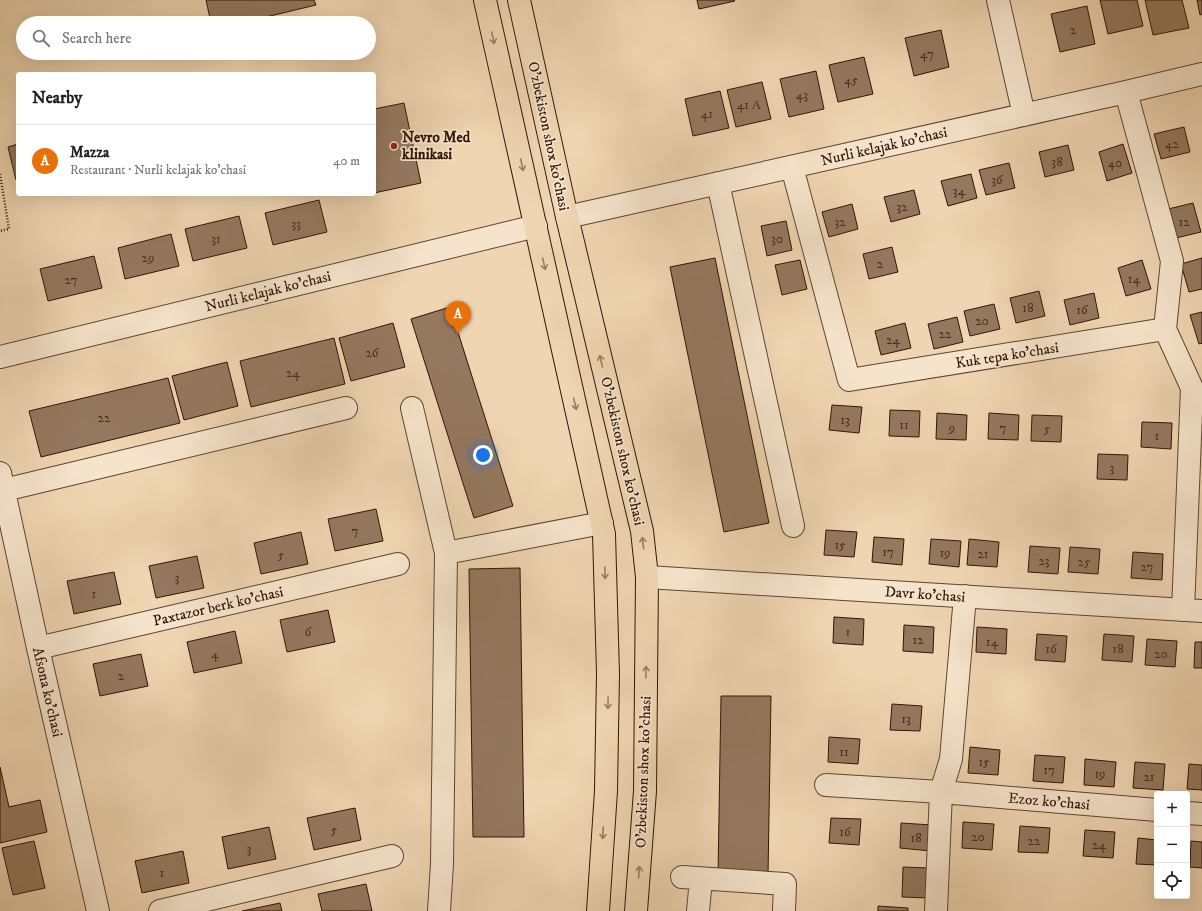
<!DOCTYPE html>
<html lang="en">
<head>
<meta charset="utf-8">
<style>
	body { margin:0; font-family:"IM FELL DW Pica",serif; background:#f2f2f2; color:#222 }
	.controls { position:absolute; right:12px; bottom:12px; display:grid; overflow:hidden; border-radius:4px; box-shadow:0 4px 16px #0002 }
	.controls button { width:36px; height:36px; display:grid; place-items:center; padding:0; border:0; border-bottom:1px solid #e0e0e0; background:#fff; color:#222; font:20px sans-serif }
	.you { position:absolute; left:483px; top:455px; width:14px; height:14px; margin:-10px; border:3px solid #fff; border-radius:50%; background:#1a73e8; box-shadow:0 0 0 6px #1a73e833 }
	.badge { display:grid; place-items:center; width:26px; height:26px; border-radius:50%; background:#b45309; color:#fff; font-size:13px; font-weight:700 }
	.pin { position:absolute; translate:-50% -33px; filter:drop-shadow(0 1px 2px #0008) }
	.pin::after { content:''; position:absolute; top:21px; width:14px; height:12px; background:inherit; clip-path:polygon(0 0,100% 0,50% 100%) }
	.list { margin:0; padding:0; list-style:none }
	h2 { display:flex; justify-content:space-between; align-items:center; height:52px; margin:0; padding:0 16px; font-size:17px }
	h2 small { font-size:13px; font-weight:400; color:#767676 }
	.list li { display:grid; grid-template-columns:26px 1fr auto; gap:12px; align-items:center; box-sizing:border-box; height:72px; padding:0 16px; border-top:1px solid #e0e0e0 }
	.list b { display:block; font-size:15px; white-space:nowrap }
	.list p { margin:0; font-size:13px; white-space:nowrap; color:#767676 }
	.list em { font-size:13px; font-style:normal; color:#767676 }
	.icon { flex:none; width:22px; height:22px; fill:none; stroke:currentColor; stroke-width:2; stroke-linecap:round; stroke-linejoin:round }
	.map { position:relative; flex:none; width:1202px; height:911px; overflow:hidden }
	.search { position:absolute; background:#fff; box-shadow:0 4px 16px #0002; left:16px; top:16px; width:360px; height:44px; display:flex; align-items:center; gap:10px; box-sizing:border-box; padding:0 14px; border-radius:22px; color:#767676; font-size:15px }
	.panel { position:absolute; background:#fff; box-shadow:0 4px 16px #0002; left:16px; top:72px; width:360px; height:124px; border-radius:4px }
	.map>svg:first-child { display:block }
	.building { fill:#94785f; stroke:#311407 }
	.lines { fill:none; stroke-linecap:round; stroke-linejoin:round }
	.minor-casing { stroke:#604432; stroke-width:24 }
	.major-casing { stroke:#311407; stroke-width:24 }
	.path { stroke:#311407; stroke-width:2.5; stroke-dasharray:1 2; stroke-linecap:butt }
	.minor { stroke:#f5e4cc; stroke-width:22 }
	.major { stroke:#efd5b1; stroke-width:22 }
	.oneway { stroke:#9a7e64 }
	.poi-dot { fill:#8f2418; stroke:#f5e4cc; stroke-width:1.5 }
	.labels { text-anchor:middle; stroke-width:3.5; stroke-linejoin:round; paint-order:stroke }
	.number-label { font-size:13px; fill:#4a2d1d }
	.street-label { font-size:15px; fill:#311407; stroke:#f5e4cc }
	.poi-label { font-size:15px; font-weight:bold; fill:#311407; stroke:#f5e4cc; text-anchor:start }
</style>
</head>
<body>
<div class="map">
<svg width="1202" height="911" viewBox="0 0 1202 911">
	<rect width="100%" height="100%" fill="#efd5b1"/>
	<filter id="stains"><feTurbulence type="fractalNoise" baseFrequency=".005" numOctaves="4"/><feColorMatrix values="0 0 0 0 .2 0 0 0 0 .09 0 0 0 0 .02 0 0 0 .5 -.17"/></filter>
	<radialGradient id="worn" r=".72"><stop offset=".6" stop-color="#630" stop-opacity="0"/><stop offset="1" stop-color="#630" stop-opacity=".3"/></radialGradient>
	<path class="building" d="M206,0H314L316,5L241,23H211Z
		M697,0H734L735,1L699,9Z
		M1100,0H1137L1143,26L1108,34Z
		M1145,0H1182L1189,28L1153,35Z
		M1197,0H1202V14L1200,15Z
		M1087,6L1095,44L1060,52L1051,14Z
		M941,30L949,67L914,76L905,38Z
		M864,57L873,94L838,102L829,65Z
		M816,71L824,109L789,117L780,79Z
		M762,82L771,119L736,127L727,90Z
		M720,91L729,128L693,136L685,99Z
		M404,103L421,183L374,193V109Z
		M1184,127L1190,152L1161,159L1154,134Z
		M18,144V179L16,180L8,147Z
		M1123,144L1132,173L1107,181L1099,152Z
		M1068,145L1074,170L1045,177L1039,152Z
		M1009,163L1015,188L986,195L979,170Z
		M971,174L977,198L948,206L941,181Z
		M914,190L920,214L891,222L884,197Z
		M319,200L327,232L273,245L265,213Z
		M1193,203L1201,232L1176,238L1168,209Z
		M852,204L858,229L829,237L822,212Z
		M239,216L247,248L193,261L185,229Z
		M786,221L792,250L767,256L761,226Z
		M171,234L179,266L125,279L118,248Z
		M892,247L898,272L869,279L863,254Z
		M94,256L102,288L48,301L40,269Z
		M715,258L769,523L724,532L670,267Z
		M1202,258V289L1189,292L1181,264Z
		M800,260L807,289L782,295L775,265Z
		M1142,260L1151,289L1126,296L1118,268Z
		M1039,291L1045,316L1016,323L1010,298Z
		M1094,293L1099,318L1070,325L1064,300Z
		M994,304L1000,329L970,336L964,311Z
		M450,307L513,506L474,518L411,319Z
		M1202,312V343L1199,344L1190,315Z
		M957,317L963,342L934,349L928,324Z
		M393,323L405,367L351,381L339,338Z
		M905,323L911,348L881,355L875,331Z
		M334,338L345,384L251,407L240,361Z
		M227,362L238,406L184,420L172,376Z
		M168,378L180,423L41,457L29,411Z
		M832,405L862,407L859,433L829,430Z
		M890,410L920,411L919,437L889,436Z
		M937,413L967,415L966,440L936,439Z
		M989,413L1019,415L1018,440L988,439Z
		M1032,415L1062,416L1061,442L1031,441Z
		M1142,422L1172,423L1171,449L1141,447Z
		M1098,454L1128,455L1127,480L1097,479Z
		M376,509L383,541L335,551L328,519Z
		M826,530L857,532L854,557L824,555Z
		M301,532L308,564L261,574L254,543Z
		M874,537L904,539L902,565L872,562Z
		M931,539L961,541L959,567L929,564Z
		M969,539L999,542L997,567L967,565Z
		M1030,546L1060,548L1058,574L1028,572Z
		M1070,547L1100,549L1098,574L1068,572Z
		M1133,552L1163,554L1162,580L1131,578Z
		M197,556L204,588L156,598L149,566Z
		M520,568L524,837H473L469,569Z
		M114,572L121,604L74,614L67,581Z
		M328,610L335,642L287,652L280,620Z
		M834,617L864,619L863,645L833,643Z
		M904,625L934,627L933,653L903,651Z
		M977,627L1007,629L1006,654L976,652Z
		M235,631L242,663L194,673L187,642Z
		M1037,634L1067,636L1065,662L1035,660Z
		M1104,634L1134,636L1132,662L1102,660Z
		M1147,639L1177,641L1175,667L1145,665Z
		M1195,642H1202V668H1194Z
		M141,654L148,686L100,696L93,664Z
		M721,696H771L768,876L718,875Z
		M892,704L922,706L920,731L890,730Z
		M829,737L860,739L858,764L828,762Z
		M970,747L1000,750L998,775L968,773Z
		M1035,755L1065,757L1063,783L1033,781Z
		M1085,759L1116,762L1114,787L1084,785Z
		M1135,762L1165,764L1163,790L1133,788Z
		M1189,764L1202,765V790L1187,789Z
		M0,767L9,807L40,800L47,832L0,843Z
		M355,808L361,840L314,850L307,818Z
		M831,818L861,819L859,845L829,843Z
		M963,822L994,824L992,850L962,848Z
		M901,823L932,825L930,851L900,848Z
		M1020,826L1050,828L1048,853L1018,852Z
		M269,827L276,859L228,869L222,837Z
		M1085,830L1115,832L1113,858L1083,856Z
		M1138,838L1157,840V865L1136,864Z
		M34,841L45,888L13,895L2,848Z
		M1191,841L1202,842V868L1190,867Z
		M183,851L189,883L142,893L135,861Z
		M903,867L929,868L928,898L902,897Z
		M366,884L372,911H322L318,894Z
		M280,903L282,911H242Z
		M878,906L908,908V911H878Z"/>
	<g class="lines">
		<g class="minor-casing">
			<path id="minor" d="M998,0L1024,115
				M1126,92L1172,261L1165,329L1192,388L1183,610
				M792,167L849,380L1165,329
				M718,183L793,526
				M567,217L1126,92L1202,74
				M0,357L536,226
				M412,408L446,553L442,864L439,911
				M0,473L38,648L98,911
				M4,490L346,408
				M446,553L602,523
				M647,577L1202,611
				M38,648L398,564
				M826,785L941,792L1157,810
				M1187,813L1202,814
				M682,877L785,884L784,911
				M160,911L392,856
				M698,911L701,879
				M936,911L941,792L951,759L965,596"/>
		</g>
		<g class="major-casing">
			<path id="major" d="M485,0L604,534L608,674L606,791L598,911
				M519,0L567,217L642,531L647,577L645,791L636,911"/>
		</g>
		<path class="path" d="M0,174L9,229L0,231"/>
		<use href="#minor" class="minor"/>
		<use href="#major" class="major"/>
	</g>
	<defs><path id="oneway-shaft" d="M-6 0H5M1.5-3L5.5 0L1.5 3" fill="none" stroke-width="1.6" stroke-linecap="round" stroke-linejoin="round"/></defs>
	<g class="oneway">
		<use href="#oneway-shaft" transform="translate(493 38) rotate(77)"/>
		<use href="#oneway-shaft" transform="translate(522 165) rotate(77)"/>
		<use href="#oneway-shaft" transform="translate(544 264) rotate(77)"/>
		<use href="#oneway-shaft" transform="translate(601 361) rotate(-103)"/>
		<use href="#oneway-shaft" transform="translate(575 404) rotate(77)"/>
		<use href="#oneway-shaft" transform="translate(643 543) rotate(-97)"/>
		<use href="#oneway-shaft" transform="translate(605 573) rotate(88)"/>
		<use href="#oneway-shaft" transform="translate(646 672) rotate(-89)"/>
		<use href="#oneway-shaft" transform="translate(608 703) rotate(91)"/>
		<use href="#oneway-shaft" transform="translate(603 833) rotate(93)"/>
		<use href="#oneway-shaft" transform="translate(639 872) rotate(-86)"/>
	</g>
	<circle class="poi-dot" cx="394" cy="146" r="4"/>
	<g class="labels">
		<g class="number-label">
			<text x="1073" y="34">2</text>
			<text x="927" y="58">47</text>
			<text x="851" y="84">45</text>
			<text x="802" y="99">43</text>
			<text x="749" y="109">41 А</text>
			<text x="707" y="118">41</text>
			<text x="1172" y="148">42</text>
			<text x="1057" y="166">38</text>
			<text x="1115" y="167">40</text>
			<text x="997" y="184">36</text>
			<text x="959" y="195">34</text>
			<text x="902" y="211">32</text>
			<text x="840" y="226">32</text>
			<text x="1184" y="226">12</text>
			<text x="296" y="228">33</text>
			<text x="216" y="243">31</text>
			<text x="777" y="243">30</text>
			<text x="148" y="262">29</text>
			<text x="880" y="268">2</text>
			<text x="1134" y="283">14</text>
			<text x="71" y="284">27</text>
			<text x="1028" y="312">18</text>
			<text x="1082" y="314">16</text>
			<text x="982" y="325">20</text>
			<text x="945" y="338">22</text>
			<text x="893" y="344">24</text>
			<text x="372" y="357">26</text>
			<text x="293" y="377">24</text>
			<text x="104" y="422">22</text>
			<text x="845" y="424">13</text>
			<text x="904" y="429">11</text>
			<text x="952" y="432">9</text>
			<text x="1003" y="432">7</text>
			<text x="1047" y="433">5</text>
			<text x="1157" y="440">1</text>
			<text x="1112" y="472">3</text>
			<text x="355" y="535">7</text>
			<text x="840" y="549">15</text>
			<text x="888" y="556">17</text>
			<text x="945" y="557">19</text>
			<text x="983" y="558">21</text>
			<text x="281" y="559">5</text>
			<text x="1044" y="565">23</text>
			<text x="1084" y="566">25</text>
			<text x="1147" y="571">27</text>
			<text x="177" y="582">3</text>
			<text x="94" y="598">1</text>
			<text x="308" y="636">6</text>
			<text x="848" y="636">1</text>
			<text x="918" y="644">12</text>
			<text x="992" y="646">14</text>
			<text x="1051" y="653">16</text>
			<text x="1118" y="653">18</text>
			<text x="215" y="658">4</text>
			<text x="1161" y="658">20</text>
			<text x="121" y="680">2</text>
			<text x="906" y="723">13</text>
			<text x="844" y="756">11</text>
			<text x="984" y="766">15</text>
			<text x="1049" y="774">17</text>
			<text x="1100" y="778">19</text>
			<text x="1149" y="781">21</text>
			<text x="334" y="834">5</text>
			<text x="845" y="836">16</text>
			<text x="978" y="841">20</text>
			<text x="916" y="842">18</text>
			<text x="1034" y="845">22</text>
			<text x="1099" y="849">24</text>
			<text x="249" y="853">3</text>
			<text x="162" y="877">1</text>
		</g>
		<g class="street-label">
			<text transform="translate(549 136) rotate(78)" y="5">O'zbekiston shox ko'chasi</text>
			<text transform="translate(884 146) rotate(-13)" y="5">Nurli kelajak ko'chasi</text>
			<text transform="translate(268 291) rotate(-14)" y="5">Nurli kelajak ko'chasi</text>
			<text transform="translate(1007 355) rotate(-9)" y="5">Kuk tepa ko'chasi</text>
			<text transform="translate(623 451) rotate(77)" y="5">O'zbekiston shox ko'chasi</text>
			<text transform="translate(925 594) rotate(4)" y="5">Davr ko'chasi</text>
			<text transform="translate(218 606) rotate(-13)" y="5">Paxtazor berk ko'chasi</text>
			<text transform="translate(48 692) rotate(77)" y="5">Afsona ko'chasi</text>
			<text transform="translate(643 772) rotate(-88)" y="5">O'zbekiston shox ko'chasi</text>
			<text transform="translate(1049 801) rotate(5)" y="5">Ezoz ko'chasi</text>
		</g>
		<g class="poi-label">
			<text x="402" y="142">Nevro Med<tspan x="402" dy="17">klinikasi</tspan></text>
		</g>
	</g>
	<rect width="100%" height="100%" filter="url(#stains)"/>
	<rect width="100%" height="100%" fill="url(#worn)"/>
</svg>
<div class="controls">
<button>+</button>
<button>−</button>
<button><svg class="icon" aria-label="locate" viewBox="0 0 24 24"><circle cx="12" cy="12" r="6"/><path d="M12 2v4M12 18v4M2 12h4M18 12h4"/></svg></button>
</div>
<div class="you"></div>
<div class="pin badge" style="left:458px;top:334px;background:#e8710a">A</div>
<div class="search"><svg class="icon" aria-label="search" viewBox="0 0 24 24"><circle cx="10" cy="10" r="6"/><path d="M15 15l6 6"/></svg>Search here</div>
<section class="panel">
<h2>Nearby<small></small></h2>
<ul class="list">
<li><span class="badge" style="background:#e8710a">A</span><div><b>Mazza</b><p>Restaurant · Nurli kelajak ko'chasi</p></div><em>40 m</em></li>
</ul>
</section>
</div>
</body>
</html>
